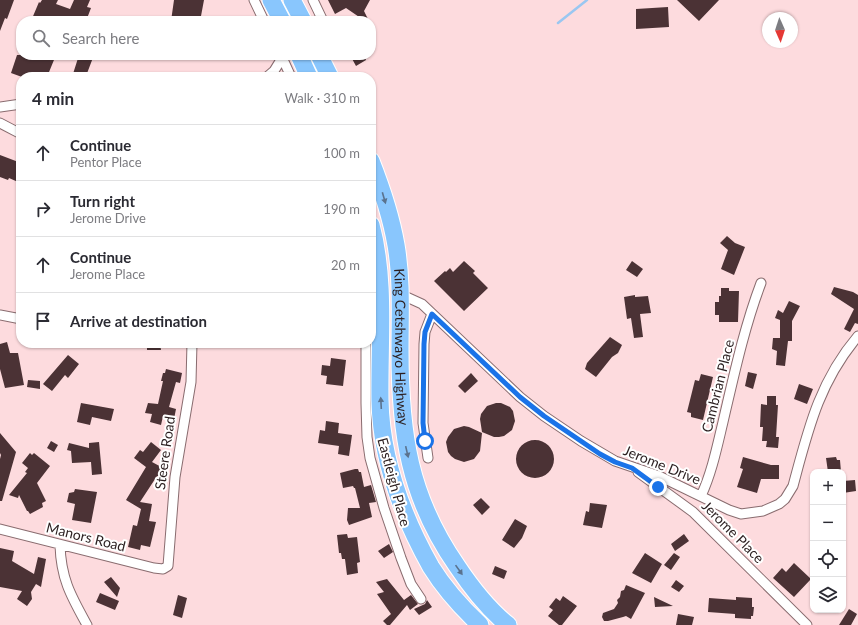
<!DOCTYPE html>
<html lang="en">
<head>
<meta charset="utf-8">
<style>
	body { margin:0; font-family:Lato,sans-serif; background:#f2f2f3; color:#2b2b33 }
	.controls { position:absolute; right:12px; bottom:12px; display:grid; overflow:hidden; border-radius:8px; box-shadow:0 1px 3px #0004 }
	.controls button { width:36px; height:36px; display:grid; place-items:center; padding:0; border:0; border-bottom:1px solid #e1e1e2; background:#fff; color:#2b2b33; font:20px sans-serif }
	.compass { position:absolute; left:762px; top:12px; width:36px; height:36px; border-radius:50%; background:#fff; box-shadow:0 1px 3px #0004; rotate:177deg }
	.stop { position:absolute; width:12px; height:12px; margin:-9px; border:3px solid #1a73e8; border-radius:50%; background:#fff }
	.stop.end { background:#1a73e8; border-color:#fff; box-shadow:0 1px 4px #0008 }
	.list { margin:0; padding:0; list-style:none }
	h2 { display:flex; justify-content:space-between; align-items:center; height:52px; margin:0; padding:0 16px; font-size:17px }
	h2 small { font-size:13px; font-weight:400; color:#7c7c81 }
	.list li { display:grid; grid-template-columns:26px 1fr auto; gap:12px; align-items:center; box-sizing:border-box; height:56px; padding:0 16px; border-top:1px solid #e1e1e2 }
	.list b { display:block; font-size:15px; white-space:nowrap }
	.list p { margin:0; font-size:13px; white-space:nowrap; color:#7c7c81 }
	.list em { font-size:13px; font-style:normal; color:#7c7c81 }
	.icon { flex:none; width:22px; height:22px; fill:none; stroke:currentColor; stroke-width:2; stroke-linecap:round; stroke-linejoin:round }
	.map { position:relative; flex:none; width:858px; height:625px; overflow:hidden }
	.search { position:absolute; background:#fff; box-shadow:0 1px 3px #0004; left:16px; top:16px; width:360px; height:44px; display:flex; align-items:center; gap:10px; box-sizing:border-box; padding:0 14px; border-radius:16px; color:#7c7c81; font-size:15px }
	.panel { position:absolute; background:#fff; box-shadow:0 1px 3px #0004; left:16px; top:72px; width:360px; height:276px; border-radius:16px }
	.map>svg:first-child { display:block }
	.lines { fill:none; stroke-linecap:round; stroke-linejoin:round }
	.stream { stroke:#9ac7f1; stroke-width:2.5 }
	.building { fill:#4b3235 }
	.street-casing { stroke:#896c6f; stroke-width:11 }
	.highway-casing { stroke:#fff; stroke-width:19 }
	.street { stroke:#fff; stroke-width:9 }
	.highway { stroke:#89c6fd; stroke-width:17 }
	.oneway { fill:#5a728e }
	.route { stroke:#1a73e8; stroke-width:5 }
	.labels { text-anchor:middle; stroke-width:4; stroke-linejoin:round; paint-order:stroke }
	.street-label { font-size:14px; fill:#2b1f20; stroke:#fff }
</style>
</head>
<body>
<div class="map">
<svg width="858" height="625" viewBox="0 0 858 625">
	<rect width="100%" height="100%" fill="#fddbde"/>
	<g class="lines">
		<path class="stream" d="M558,23L587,0"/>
	</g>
	<path class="building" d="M0,0H14L7,19L5,18L0,31Z
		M42,0H58L56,4L70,9L74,0H90L87,7L91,8L86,21H31L39,2L40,3Z
		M174,0H204L201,16V21H171Z
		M328,0H370L364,11L369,21H365L346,8L335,14Z
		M677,0H719L699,21Z
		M668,7L669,27L636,29V9Z
		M17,55H56L47,77H22L11,73Z
		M79,55H94L86,76L83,75V77H72Z
		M350,55H364L366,60L356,66Z
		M0,155L21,163V176L18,182L9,178L8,180L0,177Z
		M727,236L735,243L745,247L734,275L721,269L728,250L720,243Z
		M464,261L475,271L473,273L488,288L464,311L434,281L445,271L446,272L450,268L453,272Z
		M632,261L643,269L637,277L626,270Z
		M834,287L853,292L858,295V324L855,323L850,332L844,329L854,309L831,294Z
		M721,288H729V291H739L738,322H719V315H715V302H719V296H721Z
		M635,295V297L648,296L651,313L640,314L643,337L634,338L631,318L627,319L624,297Z
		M789,301L800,306L792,321V341H788L785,366L776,365L777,351L772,349L773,338H780V320L775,318L778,310L783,313Z
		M610,337L622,345L618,353L612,357L596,377L585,369L587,363Z
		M7,342L10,353H18L24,385L5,388L0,369V344Z
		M147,343H160L161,350H147Z
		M68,355L79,364L68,378L65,375L52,391L43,384Z
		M331,358L346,360L343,386L326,384L327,376L321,375L322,365L330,366Z
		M166,369L182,373L180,383L176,382L169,407L176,409L174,419L163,416L161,425L150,422L152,414L145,413L148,403L158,404L163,381H161L163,373H165Z
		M748,372L757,374L753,389L745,386Z
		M471,373L478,381L465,393L458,386Z
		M701,374L713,377L703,420L691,417V413L687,412L695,380L699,381Z
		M28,380L40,381V389L27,387Z
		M799,384L813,389L807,404L794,399Z
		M767,396H776V405H778L776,437H779L778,448L766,447L767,441H762L763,427H760L761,404L767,405Z
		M81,403L114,409L111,421L92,417L90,425L77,422Z
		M496,403H501L510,407L513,411L515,421L512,430L504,436L499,437H494L482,432L480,419L481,414L487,406Z
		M326,421L339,423L338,433L352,435L349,456L338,454L339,446L318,443L320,430L325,431Z
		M464,426L469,427L482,433L480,451L474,459L464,462L455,459L451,456L448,452L446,442L448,437L454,429Z
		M0,433L16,452L2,501H0V459L1,455L0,453Z
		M516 459a19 19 0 1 1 38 0a19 19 0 1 1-38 0Z
		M51,441L58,445L54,452L47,448Z
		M99,442L102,474L92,475L91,462L72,463L71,451L67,450L69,443L89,448V443Z
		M151,442L161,450L152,462L165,469L160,477L157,476L140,502L152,504L149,521L156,522L150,547L141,545L140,550L128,547L133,525L137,526L141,509L126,500L146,467L134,458L140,450L143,452Z
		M30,453L32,455L34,453L50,466L37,483L46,501L42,503L43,507L30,514L28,511H27L19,495L18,498L9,495L27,473L25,472L28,468L22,463Z
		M743,457L771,465H779V479H761L757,493L737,487L743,469L740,468Z
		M836,457L837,460H840L841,472H828L826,458Z
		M355,469H358L359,472H361L364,487L371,485L376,502L369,503L372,517L349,525L347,520L348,508H360L355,488H354L353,486L343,488L340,473Z
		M855,480L856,491L843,493V481Z
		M75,489L97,492L91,523L72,520L75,504L67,502L69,493L74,492Z
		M481,498L490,507L482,515L473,505Z
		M590,503L607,505L602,528L583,525L586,511L589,512Z
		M515,519L527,526L522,538L514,548L502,540Z
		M347,534L348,538L357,537L360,562L357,563L358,573L347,575L345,559H342L341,553H339L337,535Z
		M684,534L689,541L675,551L671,544Z
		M389,544L393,552L384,558L378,551Z
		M0,548L14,551L12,561L34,574L38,557L46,559L41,587L36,584L31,592L32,599L27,606L17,599L22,591L0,587Z
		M645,553L662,564L651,583L632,573Z
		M674,553L680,557L671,570L664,565Z
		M794,563L811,579L794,597L773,578L782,568L786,572Z
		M495,566L507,571L504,579L492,574Z
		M111,577L120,588L117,597L104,582Z
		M387,579L404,600L411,595L418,604L410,610L407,605L390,625H387L383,621L391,614L377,594L384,592L376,582Z
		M676,580L684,586L679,592L671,587Z
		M626,585L645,593L631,619L626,616L623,617L608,621H604L602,617L603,613L614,609L618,603L617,600L620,597L621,591L624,590Z
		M100,593L119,601L115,610L96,602Z
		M178,595L187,598L182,618L173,615Z
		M563,596L577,606L562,625H559L548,616L553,610L549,607L556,598L560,601Z
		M654,597L673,606L655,607Z
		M736,597L752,598V607H754L753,616H751V619L735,618V614L708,612L709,598L736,600Z
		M427,600L432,607L419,615L414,609L425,604Z
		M849,609L857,614L851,625H839Z
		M678,614L694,617L692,625H676Z"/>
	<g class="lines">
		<g class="street-casing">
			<path id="street" d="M254,0L264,21
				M313,0L323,21
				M281,55L291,77
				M267,77L274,71L282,58
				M0,107L21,104
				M0,123L21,134
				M400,294L422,304L520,397L544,416L581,441L615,461L659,476L729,510L741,514L763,511L779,504L785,499L793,486C808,430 819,382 858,336
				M0,315L21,319
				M366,343V403L367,437L370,458L384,508L401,558L411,584L421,599
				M428,458L423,423L424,344L425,332L432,314
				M638,472L693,512L807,625
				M701,496C712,472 717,447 723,422C734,375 744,328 761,283
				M0,529L154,568L163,569L168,566L175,477L191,382L192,343
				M60,545C61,579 71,596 87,625"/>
		</g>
		<g class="highway-casing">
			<g id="highway">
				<path d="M271,0L282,21"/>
				<path d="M292,0L303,21"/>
				<path d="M299,55L309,77"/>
				<path d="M319,55L330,77"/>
				<path id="s1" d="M371,161C382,189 391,216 396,245C402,280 400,316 400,351C400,433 409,497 457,566C471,587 488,609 508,625"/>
				<path d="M371,225C386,281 379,343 380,400C381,458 403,517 431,567C444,588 462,608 480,625"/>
			</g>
		</g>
		<use href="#street" class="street"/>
		<use href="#highway" class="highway"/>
	</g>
	<defs><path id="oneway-solid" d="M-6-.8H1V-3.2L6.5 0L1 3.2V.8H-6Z"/></defs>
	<g class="oneway">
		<use href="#oneway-solid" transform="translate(384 198) rotate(74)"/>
		<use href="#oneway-solid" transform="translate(381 403) rotate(-93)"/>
		<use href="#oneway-solid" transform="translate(407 452) rotate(77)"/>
		<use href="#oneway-solid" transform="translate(459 570) rotate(55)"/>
	</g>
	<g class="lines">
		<path class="route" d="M425,441L423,423L424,344L425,332L432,314L520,397L544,416L600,454L615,462L632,468L658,487"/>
	</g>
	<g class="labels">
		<g class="street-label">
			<text dy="5" stroke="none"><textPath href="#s1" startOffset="190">King Cetshwayo Highway</textPath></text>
			<text transform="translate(718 386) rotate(-76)" y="5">Cambrian Place</text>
			<text transform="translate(165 453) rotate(-82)" y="5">Steere Road</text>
			<text transform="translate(662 465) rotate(22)" y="5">Jerome Drive</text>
			<text transform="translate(394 482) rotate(75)" y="5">Eastleigh Place</text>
			<text transform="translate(733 532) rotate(45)" y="5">Jerome Place</text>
			<text transform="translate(86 537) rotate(14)" y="5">Manors Road</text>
		</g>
	</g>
</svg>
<div class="controls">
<button>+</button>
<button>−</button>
<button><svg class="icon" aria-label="locate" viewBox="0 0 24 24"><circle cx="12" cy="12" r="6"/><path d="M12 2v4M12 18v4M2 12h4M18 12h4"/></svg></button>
<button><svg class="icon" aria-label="layers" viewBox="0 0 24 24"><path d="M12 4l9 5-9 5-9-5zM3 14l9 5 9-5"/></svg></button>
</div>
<svg class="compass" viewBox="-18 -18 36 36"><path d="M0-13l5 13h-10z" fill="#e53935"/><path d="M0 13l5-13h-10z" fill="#7c7c81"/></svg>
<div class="stop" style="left:425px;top:441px"></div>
<div class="stop end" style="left:658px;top:487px"></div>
<div class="search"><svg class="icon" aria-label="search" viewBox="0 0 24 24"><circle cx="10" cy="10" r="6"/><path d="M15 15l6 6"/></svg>Search here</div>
<section class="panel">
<h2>4 min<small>Walk · 310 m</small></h2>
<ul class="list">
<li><svg class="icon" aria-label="ahead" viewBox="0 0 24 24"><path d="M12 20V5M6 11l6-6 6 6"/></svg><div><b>Continue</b><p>Pentor Place</p></div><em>100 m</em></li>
<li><svg class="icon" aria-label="right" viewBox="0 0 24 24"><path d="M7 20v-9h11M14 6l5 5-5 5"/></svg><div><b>Turn right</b><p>Jerome Drive</p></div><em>190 m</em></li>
<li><svg class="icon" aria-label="ahead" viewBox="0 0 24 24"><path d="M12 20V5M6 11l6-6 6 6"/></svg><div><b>Continue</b><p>Jerome Place</p></div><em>20 m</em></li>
<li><svg class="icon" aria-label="arrive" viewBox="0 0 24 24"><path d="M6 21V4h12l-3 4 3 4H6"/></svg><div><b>Arrive at destination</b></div></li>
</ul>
</section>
</div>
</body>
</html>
